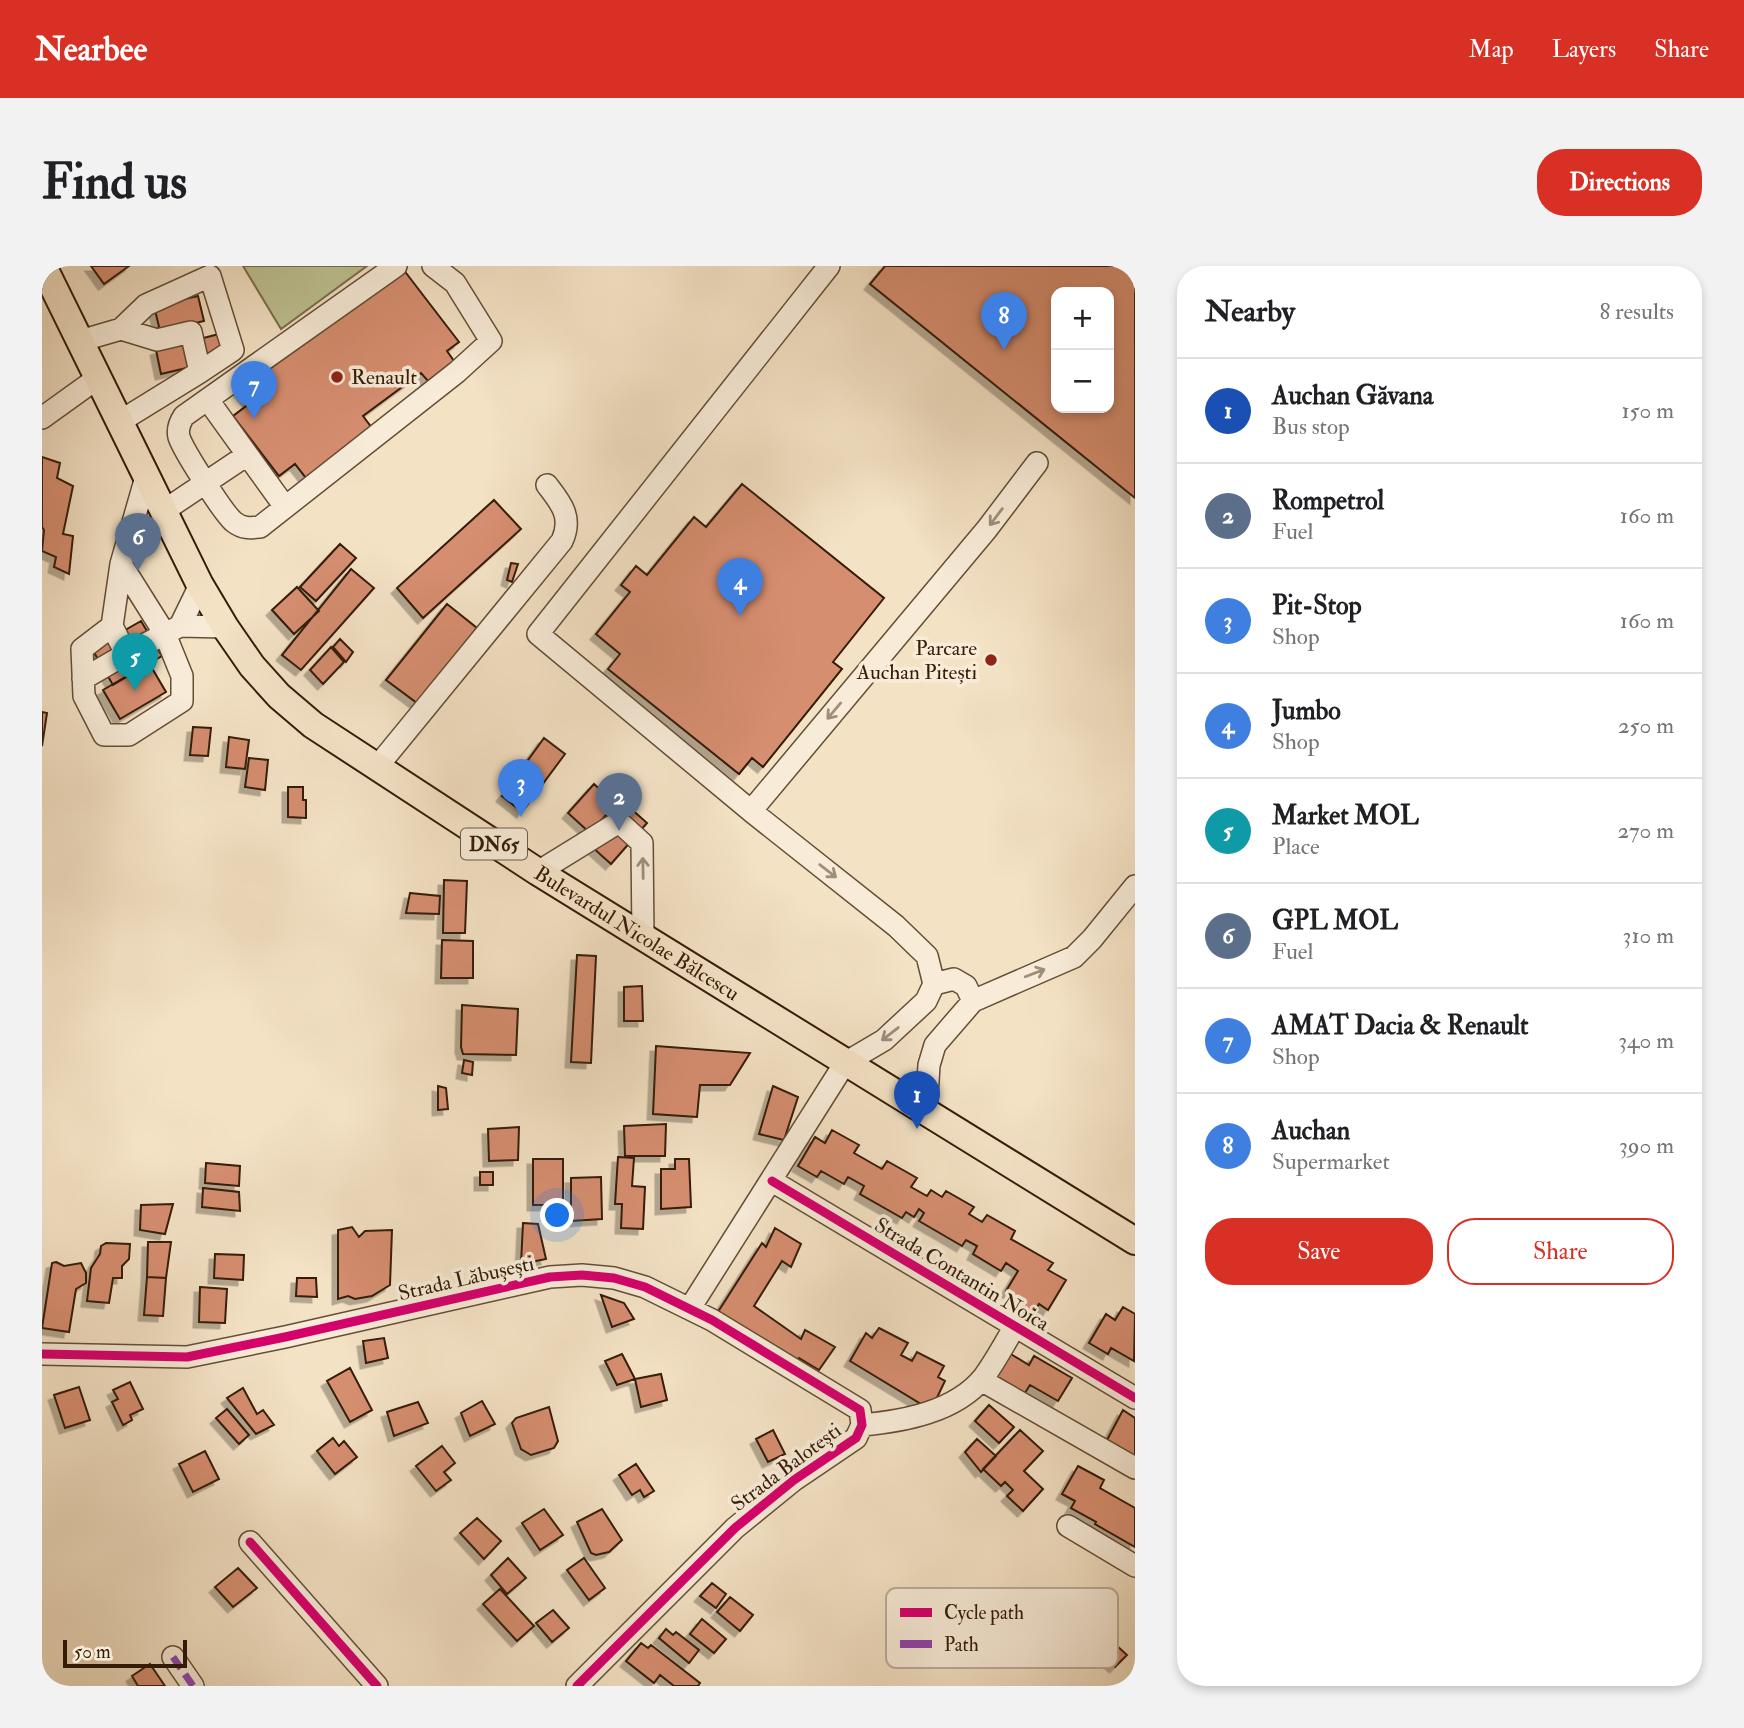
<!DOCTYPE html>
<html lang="en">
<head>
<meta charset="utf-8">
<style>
	body { margin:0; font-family:"IM FELL Double Pica",serif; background:#f2f2f2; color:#202124 }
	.controls { position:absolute; right:21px; top:21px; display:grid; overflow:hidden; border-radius:14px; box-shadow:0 4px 10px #0003 }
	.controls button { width:63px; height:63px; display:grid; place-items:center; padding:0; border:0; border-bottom:2px solid #e0e0e0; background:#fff; color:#202124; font:35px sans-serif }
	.scale { position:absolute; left:21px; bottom:18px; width:124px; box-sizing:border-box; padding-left:7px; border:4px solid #341c07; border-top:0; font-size:19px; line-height:24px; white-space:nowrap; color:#341c07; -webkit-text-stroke:5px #f8ecd9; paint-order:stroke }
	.you { position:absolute; left:516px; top:950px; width:24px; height:24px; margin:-18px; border:5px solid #fff; border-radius:50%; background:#1a73e8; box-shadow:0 0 0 10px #1a73e833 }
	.badge { display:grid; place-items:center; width:46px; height:46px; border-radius:50%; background:#d93025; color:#fff; font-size:23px; font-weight:700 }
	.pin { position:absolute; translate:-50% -58px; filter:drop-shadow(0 2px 4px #0008) }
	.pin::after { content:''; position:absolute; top:37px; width:24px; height:21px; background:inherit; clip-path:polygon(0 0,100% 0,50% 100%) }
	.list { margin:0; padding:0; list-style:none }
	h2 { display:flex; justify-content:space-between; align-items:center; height:91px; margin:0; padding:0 28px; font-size:30px }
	h2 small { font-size:23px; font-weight:400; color:#757577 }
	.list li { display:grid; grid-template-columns:46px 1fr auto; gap:21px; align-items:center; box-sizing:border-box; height:105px; padding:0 28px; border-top:2px solid #e0e0e0 }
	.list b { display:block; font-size:26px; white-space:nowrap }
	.list p { margin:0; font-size:23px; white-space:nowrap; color:#757577 }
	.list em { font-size:23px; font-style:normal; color:#757577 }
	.actions { display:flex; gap:14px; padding:21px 28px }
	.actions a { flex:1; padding:16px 0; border:2px solid #d93025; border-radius:28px; text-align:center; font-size:24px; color:#d93025 }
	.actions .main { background:#d93025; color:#fff }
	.map { position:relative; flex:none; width:1093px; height:1420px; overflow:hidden; border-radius:28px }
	header { display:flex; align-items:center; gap:42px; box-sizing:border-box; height:98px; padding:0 35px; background:#d93025; color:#fff }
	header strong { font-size:33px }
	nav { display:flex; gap:38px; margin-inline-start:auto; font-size:24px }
	.intro { display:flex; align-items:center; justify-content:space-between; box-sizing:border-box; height:168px; padding:0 42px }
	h1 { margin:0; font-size:49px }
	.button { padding:18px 32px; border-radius:28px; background:#d93025; color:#fff; font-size:24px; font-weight:700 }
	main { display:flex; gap:42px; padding:0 42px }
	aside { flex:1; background:#fff; border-radius:28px; box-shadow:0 4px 10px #0003 }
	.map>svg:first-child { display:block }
	.green { fill:#bec292; stroke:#796f4c; stroke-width:2 }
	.building { fill:#d68e70; stroke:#341c07; stroke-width:2; fill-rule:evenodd; filter:url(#shadow) }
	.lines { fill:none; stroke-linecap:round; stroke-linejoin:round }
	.minor-casing { stroke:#644e36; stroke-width:24 }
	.major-casing { stroke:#341c07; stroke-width:30 }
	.minor { stroke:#f8ecd9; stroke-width:21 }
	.major { stroke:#f4e2c5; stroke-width:26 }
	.quiet { stroke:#8e44ad; stroke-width:7; stroke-dasharray:14 7; stroke-linecap:butt }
	.cycleway-casing { stroke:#f8ecd9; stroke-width:13 }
	.cycleway { stroke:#d6006c; stroke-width:9 }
	.oneway { stroke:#a08e7a }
	.poi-dot { fill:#8f2418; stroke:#f8ecd9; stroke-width:2.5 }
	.labels { text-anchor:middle; stroke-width:7; stroke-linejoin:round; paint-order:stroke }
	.shield { fill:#f8ecd9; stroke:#6f5a46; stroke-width:2 }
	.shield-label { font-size:19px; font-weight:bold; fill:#341c07 }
	.poi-label { font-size:21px; fill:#341c07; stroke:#f8ecd9; text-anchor:start }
	.street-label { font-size:21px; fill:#341c07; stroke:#f8ecd9 }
	.key { fill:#f8ecd9; stroke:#bdae9a; stroke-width:2 }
	.key-label { font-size:19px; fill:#341c07 }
</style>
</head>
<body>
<header>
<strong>Nearbee</strong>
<nav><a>Map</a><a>Layers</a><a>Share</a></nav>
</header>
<div class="intro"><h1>Find us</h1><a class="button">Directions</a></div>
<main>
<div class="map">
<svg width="1093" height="1420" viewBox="0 0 1093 1420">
	<defs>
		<filter id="shadow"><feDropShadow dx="-5.5" dy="5.5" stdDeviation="0" flood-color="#0004"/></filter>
	</defs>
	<rect width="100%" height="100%" fill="#f4e2c5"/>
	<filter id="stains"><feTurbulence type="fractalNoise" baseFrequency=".00286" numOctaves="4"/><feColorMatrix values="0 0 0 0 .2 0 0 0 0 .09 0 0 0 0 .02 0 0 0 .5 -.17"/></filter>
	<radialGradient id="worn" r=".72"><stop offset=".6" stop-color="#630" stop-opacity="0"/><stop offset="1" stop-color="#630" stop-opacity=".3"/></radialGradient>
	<path class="green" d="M201,0H325L239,63Z"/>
	<path class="building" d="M49,0H87L62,18Z
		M843,0H1093V232L828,18ZM1014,26H1067V142H1014Z
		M361,3L417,76L405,85L412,95L386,115L379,107L321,150L330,162L264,212L253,198L237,210L191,150L208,137L198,125Z
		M156,30L162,55L118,65L112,40Z
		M181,67L187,92L119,108L114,84Z
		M0,191L18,197L15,212L31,220L21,268L31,270L27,308L12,301L14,291L0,285L2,264L0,261Z
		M700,218L842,332L791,396L800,403L721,501L710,492L697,508L566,403L578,388L554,368L588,326L579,319L594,300L605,309L652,251L664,261Z
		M452,234L479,263L381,352L355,322Z
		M298,278L314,292L274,335L258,321Z
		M469,297L476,298L470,316L465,314Z
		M309,303L332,322L259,404L240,389Z
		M255,321L277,345L252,368L230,344Z
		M405,338L435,362L375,437L344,414Z
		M99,355L120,390L71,419L50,383Z
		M298,373L311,386L304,396L291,381Z
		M289,381L302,396L281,418L268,404Z
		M107,397L124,426L78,453L61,424Z
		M0,446L5,447L0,480Z
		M151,461L169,462L166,490L148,489Z
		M187,471L207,474L203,503L184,501Z
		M502,472L523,488L480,546L460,530Z
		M207,492L226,494L223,524L203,521Z
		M552,518L574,538L548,567L526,547Z
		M246,521H261V534H264V552L246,551Z
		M586,540L605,557L569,598L550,581L554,561L566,547L574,554Z
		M402,614L425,615L423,667H401Z
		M368,627L398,630L397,648L364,647Z
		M400,674L431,675V712H399Z
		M535,689L554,690L549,797L529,796Z
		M600,720L601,755H582V721Z
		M420,739L476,743L474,789L421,788L419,781Z
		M614,780L708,787L688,819H658L655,851L611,848Z
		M422,794L431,796L430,809L420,807Z
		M396,820L404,822L406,843L396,844Z
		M731,820L756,831L742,874L717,868Z
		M624,858L623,890H583L582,860Z
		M477,861L476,894L447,895L446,863Z
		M790,864L817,879L812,887L840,903L845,895L875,912L869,921L885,930L889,924L900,931L904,925L932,941L927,948L940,956L945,949L973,965L969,973L1011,997L1006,1004L1024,1014L1006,1044L997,1038L989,1051L969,1039L973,1030L964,1025L976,1005L964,997L959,1005L931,988L935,980L924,974L920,980L877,955L882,947L877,943L872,951L864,946L860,952L818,928L822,920L806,911L802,918L779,905L775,911L756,900L773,871L783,877Z
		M576,891L592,892L590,920L603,921L601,963L579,962L580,938H573Z
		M491,893H521V939H491Z
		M633,893H647L649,941L619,943V903H633Z
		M164,897L198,900L197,920L163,917Z
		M438,906H451V919H438Z
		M559,911L560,953L529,955V912Z
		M161,922L197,926L198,945L160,941Z
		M131,938L123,968L98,964L99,939Z
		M481,957L496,958L504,993L479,998Z
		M310,961L317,971L323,965L350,964L348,1019L330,1030L313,1033L306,1030L296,1033V964Z
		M733,962L759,978L749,1001L740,995L712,1040L759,1073L763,1064L793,1081L777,1104L757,1092L752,1099L674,1049L720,977L724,981Z
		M106,976H129L124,1012L105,1011Z
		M64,977L88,978L87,993L80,1000V1012H71L67,1037L45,1035L49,1002L58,988L59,980Z
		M173,988L202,989L201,1014L172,1012Z
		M14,996L22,1000L39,997L44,1007V1017L34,1023L27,1066L0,1062L10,997Z
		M105,1011L124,1012L121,1050L102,1049Z
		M255,1012H274L275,1031L254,1030Z
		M158,1021L185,1023L183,1057L157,1056Z
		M559,1029L582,1037L592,1053L570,1061Z
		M1081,1041L1093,1048L1092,1095L1069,1082L1066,1088L1047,1077L1064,1048L1073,1054Z
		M837,1062L866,1077L859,1089L870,1095L875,1086L902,1100L896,1111L903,1115L889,1144L808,1095L824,1067L830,1072Z
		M342,1072L346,1092L324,1097L321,1075Z
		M967,1087L987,1099L992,1090L1030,1112L1016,1135L988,1119L981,1130L952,1113Z
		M580,1088L593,1113L575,1119L563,1095Z
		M308,1102L330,1144L308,1156L285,1115Z
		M619,1108L625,1134L599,1141L593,1113Z
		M88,1116L101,1143L88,1149L90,1154L81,1159L70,1136L76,1133L71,1124Z
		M37,1121L48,1154L23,1162L12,1129Z
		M201,1122L215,1148L221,1144L232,1159L214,1168L185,1132Z
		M440,1135L453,1158L428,1170L419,1147Z
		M376,1136L386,1157L352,1170L345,1146Z
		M947,1139L972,1161L957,1177L933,1155Z
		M507,1141L516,1175L512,1182L489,1189L479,1183L470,1157L474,1152Z
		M185,1143L207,1169L197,1178L174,1152Z
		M1081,1144L1093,1152V1191L1065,1174Z
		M731,1164L743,1188L726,1196L714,1173Z
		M978,1164L1001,1185L982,1205L1001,1223L981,1245L965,1230L971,1224L963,1216L959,1220L941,1203Z
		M291,1172L297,1180L302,1175L315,1191L293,1208L275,1185Z
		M935,1173L954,1190L939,1206L923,1186Z
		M400,1180L413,1197L402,1206L409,1214L394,1225L374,1200Z
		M163,1185L177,1213L151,1226L137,1198Z
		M594,1198L612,1225L602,1231L598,1224L590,1229L577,1209Z
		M1036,1200L1062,1214L1058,1222L1093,1242V1281L1053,1258L1054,1256L1029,1242L1033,1235L1020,1228Z
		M502,1243L521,1269L498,1284L480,1257Z
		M560,1243L580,1274L567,1286L554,1289L549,1287L535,1256Z
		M435,1252L459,1275L442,1293L418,1267Z
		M466,1292L484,1312L465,1328L449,1309Z
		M542,1292L563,1322L547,1334L525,1304Z
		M196,1302L215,1322L191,1341L173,1321Z
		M670,1317L684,1328L674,1342L658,1330Z
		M458,1323L492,1360L475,1375L441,1338Z
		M688,1331L711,1349L698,1365L675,1346Z
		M511,1344L527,1362L510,1376L494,1357Z
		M660,1353L684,1373L672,1387L648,1368Z
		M624,1363L631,1369L634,1366L657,1384L647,1397L617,1372Z
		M1060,1366L1085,1389L1073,1401L1048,1379Z
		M599,1377L606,1382L609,1379L658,1417L656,1420H632L618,1409L612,1417L584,1395Z
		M108,1398L123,1420H96L90,1410Z"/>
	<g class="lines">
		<g class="minor-casing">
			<path id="minor" d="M354,0L142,150C138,156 135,163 137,171C141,184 182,248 192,256C201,263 208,262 218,261L415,106L449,75L413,17L391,0
				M79,63L104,39L168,10L191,84L158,106
				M38,75L79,63L115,74L149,66L158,106L77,156
				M166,134L243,241
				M0,152L57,111
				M104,211L79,298L123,368L138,360L158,319
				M120,246L205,189
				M70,360L84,388L123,368L140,410V435L87,469H62L42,430L40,383L70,360L79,298
				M138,360L183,361
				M41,413L84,388
				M335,501L520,275C531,251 519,237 505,219
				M709,545L496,368L787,0
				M496,606L577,556L600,577L601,671
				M892,718L912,713L924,720L931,735
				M884,846L887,799L893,779L931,735L1032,691L1050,673L1093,620
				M730,915L1093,1132
				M648,1042L803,797L842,774L884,735L892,718L885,690L854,660L709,545L945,263L995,197
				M0,1088L145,1091L243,1071L508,1011L540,1009L572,1012L603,1021L670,1054L818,1144L820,1159L814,1172L752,1214L693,1262L535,1420
				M939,1114L1093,1202
				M820,1159C862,1155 913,1146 941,1112C953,1096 963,1077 973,1060
				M1026,1260L1093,1300
				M208,1276L335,1420
				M131,1391L151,1420"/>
		</g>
		<g class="major-casing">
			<g id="major">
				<path id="s1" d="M1,0L158,319L183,361L210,400L237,430L271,459L496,606L1093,975"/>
			</g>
		</g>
		<use href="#minor" class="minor"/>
		<use href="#major" class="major"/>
		<path class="quiet" d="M131,1391L151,1420"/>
		<g class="cycleway-casing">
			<path id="cycleway" d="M730,915L1093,1132
				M0,1088L145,1091L243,1071L508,1011L540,1009L572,1012L603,1021L670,1054L818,1144L820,1159L814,1172L752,1214L693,1262L535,1420
				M208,1276L335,1420"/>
		</g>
		<use href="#cycleway" class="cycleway"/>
	</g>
	<defs><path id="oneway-shaft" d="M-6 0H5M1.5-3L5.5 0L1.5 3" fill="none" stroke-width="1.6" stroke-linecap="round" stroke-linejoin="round" transform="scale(1.75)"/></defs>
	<g class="oneway">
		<use href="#oneway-shaft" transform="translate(954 251) rotate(127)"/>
		<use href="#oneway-shaft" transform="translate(792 445) rotate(130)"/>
		<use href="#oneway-shaft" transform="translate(601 602) rotate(-91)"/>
		<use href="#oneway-shaft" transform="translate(786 605) rotate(38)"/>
		<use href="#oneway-shaft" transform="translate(993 707) rotate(-21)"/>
		<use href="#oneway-shaft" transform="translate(848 768) rotate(142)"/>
	</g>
	<g class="poi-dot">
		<circle cx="295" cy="111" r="7"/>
		<circle cx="949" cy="394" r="7"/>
	</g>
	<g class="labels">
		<rect class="shield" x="419" y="562.5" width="66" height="31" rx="5"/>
		<g class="shield-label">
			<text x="452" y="585">DN65</text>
		</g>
		<g class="poi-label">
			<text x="309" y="118">Renault</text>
			<text x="935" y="389" text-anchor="end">Parcare<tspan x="935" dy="24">Auchan Pitești</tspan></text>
		</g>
		<g class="street-label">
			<text dy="7" stroke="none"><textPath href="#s1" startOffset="922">Bulevardul Nicolae Bălcescu</textPath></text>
			<text transform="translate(920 1008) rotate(31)" y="7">Strada Contantin Noica</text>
			<text transform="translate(424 1012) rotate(-13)" y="7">Strada Lăbușești</text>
			<text transform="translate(744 1201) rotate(-37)" y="7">Strada Balotești</text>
		</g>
	</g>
	<rect x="844" y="1322" width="232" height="80" rx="10" class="key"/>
	<rect x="858" y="1342" width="32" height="9" fill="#d6006c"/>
	<rect x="858" y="1374" width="32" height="8" fill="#8e44ad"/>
	<g class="key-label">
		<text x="902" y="1353">Cycle path</text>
		<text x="902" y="1385">Path</text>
	</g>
	<rect width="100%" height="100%" filter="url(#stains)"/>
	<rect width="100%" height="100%" fill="url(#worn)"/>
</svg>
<div class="controls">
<button>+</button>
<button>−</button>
</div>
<div class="scale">50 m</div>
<div class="you"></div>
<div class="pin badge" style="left:875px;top:863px;background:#1a4fb4">1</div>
<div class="pin badge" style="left:577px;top:565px;background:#5c6f8a">2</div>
<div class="pin badge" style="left:479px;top:551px;background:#3f7fe0">3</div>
<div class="pin badge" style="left:698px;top:350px;background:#3f7fe0">4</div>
<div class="pin badge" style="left:93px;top:425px;background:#0f9aa8">5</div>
<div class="pin badge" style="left:96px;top:305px;background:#5c6f8a">6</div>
<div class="pin badge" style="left:212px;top:153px;background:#3f7fe0">7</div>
<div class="pin badge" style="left:962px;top:84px;background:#3f7fe0">8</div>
</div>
<aside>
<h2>Nearby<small>8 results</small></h2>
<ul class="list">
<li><span class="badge" style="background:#1a4fb4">1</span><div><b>Auchan Găvana</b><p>Bus stop</p></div><em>150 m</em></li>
<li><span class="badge" style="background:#5c6f8a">2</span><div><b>Rompetrol</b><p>Fuel</p></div><em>160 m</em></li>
<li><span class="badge" style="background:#3f7fe0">3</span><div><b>Pit-Stop</b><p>Shop</p></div><em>160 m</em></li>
<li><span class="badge" style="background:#3f7fe0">4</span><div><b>Jumbo</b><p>Shop</p></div><em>250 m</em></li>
<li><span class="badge" style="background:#0f9aa8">5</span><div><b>Market MOL</b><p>Place</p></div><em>270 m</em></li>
<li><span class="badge" style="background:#5c6f8a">6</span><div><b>GPL MOL</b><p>Fuel</p></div><em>310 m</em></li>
<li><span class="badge" style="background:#3f7fe0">7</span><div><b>AMAT Dacia &amp; Renault</b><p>Shop</p></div><em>340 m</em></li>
<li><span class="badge" style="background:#3f7fe0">8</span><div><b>Auchan</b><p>Supermarket</p></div><em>390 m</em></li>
</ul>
<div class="actions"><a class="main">Save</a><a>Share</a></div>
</aside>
</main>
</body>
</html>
